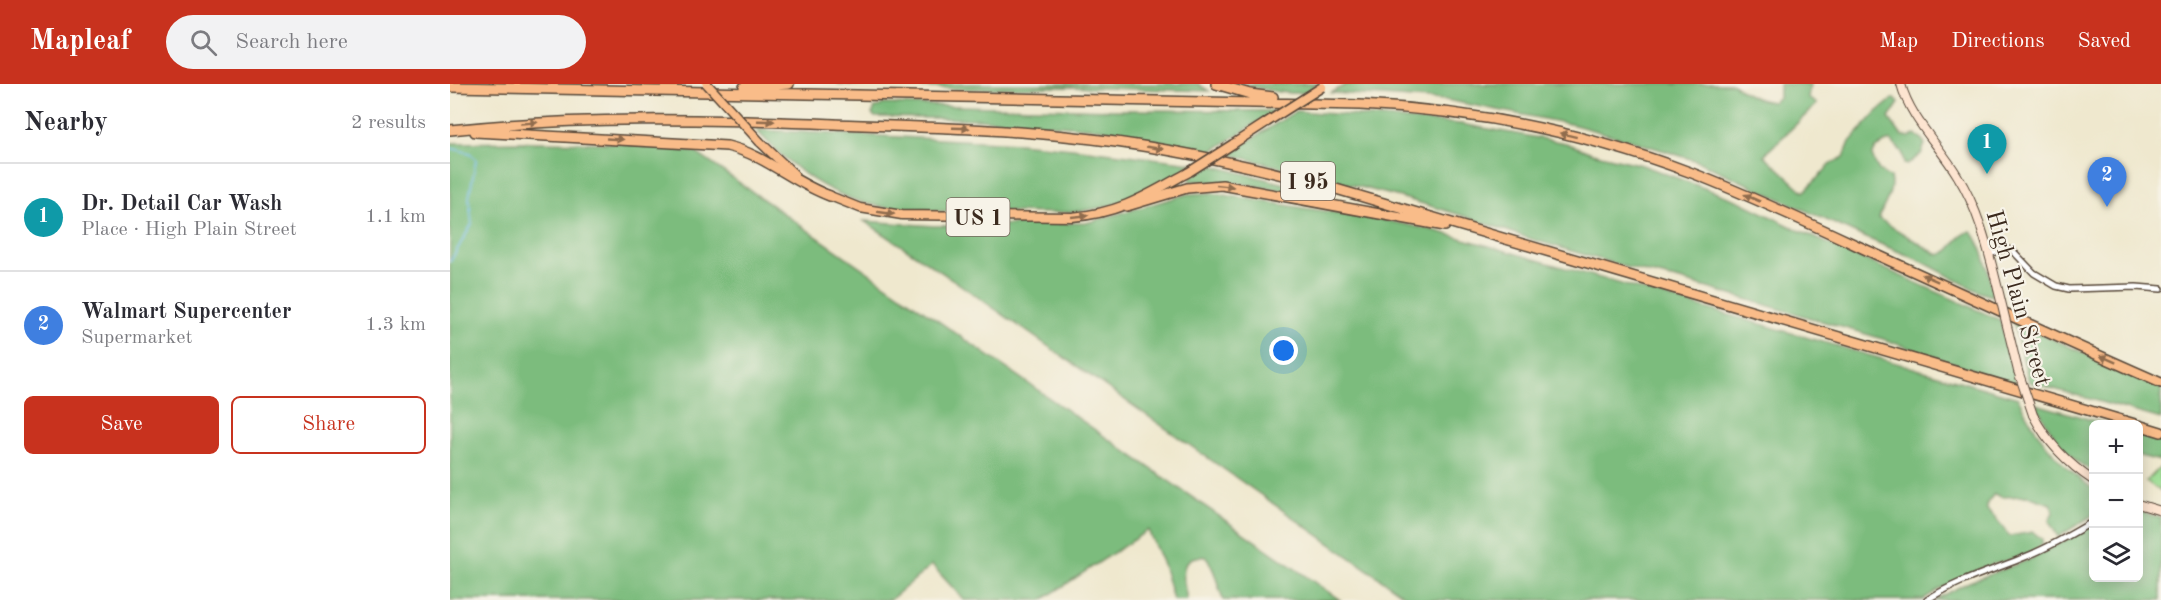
<!DOCTYPE html>
<html lang="en">
<head>
<meta charset="utf-8">
<style>
	body { margin:0; font-family:"Old Standard TT",serif; background:#f2f2f3; color:#2b2b33 }
	.controls { position:absolute; right:18px; bottom:18px; display:grid; overflow:hidden; border-radius:9px; box-shadow:0 3px 15px #0003 }
	.controls button { width:54px; height:54px; display:grid; place-items:center; padding:0; border:0; border-bottom:2px solid #e1e1e2; background:#fff; color:#2b2b33; font:30px sans-serif }
	.you { position:absolute; left:834px; top:267px; width:21px; height:21px; margin:-15px; border:4px solid #fff; border-radius:50%; background:#1a73e8; box-shadow:0 0 0 9px #1a73e833 }
	.badge { display:grid; place-items:center; width:39px; height:39px; border-radius:50%; background:#c8321e; color:#fff; font-size:20px; font-weight:700 }
	.pin { position:absolute; translate:-50% -50px; filter:drop-shadow(0 2px 3px #0008) }
	.pin::after { content:''; position:absolute; top:32px; width:21px; height:18px; background:inherit; clip-path:polygon(0 0,100% 0,50% 100%) }
	.list { margin:0; padding:0; list-style:none }
	h2 { display:flex; justify-content:space-between; align-items:center; height:78px; margin:0; padding:0 24px; font-size:26px }
	h2 small { font-size:20px; font-weight:400; color:#7c7c81 }
	.list li { display:grid; grid-template-columns:39px 1fr auto; gap:18px; align-items:center; box-sizing:border-box; height:108px; padding:0 24px; border-top:2px solid #e1e1e2 }
	.list b { display:block; font-size:22px; white-space:nowrap }
	.list p { margin:0; font-size:20px; white-space:nowrap; color:#7c7c81 }
	.list em { font-size:20px; font-style:normal; color:#7c7c81 }
	.actions { display:flex; gap:12px; padding:18px 24px }
	.actions a { flex:1; padding:14px 0; border:2px solid #c8321e; border-radius:9px; text-align:center; font-size:21px; color:#c8321e }
	.actions .main { background:#c8321e; color:#fff }
	.icon { flex:none; width:33px; height:33px; fill:none; stroke:currentColor; stroke-width:2; stroke-linecap:round; stroke-linejoin:round }
	.map { position:relative; flex:none; width:1711px; height:516px; overflow:hidden }
	header { display:flex; align-items:center; gap:36px; box-sizing:border-box; height:84px; padding:0 30px; background:#c8321e; color:#fff }
	header strong { font-size:28px }
	nav { display:flex; gap:33px; margin-inline-start:auto; font-size:21px }
	.search { width:420px; height:54px; background:#f2f2f3; display:flex; align-items:center; gap:15px; box-sizing:border-box; padding:0 21px; border-radius:33px; color:#7c7c81; font-size:22px }
	main { display:flex }
	aside { flex:1; background:#fff }
	.map>svg:first-child { display:block }
	.green { fill:#9bdd93; stroke:#6b8458; stroke-width:1.5 }
	.forest { fill:#7cbc7d; stroke:#5c734e; stroke-width:1.5 }
	.lines { fill:none; stroke-linecap:round; stroke-linejoin:round }
	.stream { stroke:#7ac0f1; stroke-width:1.5 }
	.minor-casing { stroke:#564638; stroke-width:8 }
	.secondary-casing { stroke:#564638; stroke-width:10 }
	.primary-casing { stroke:#564638; stroke-width:11 }
	.motorway-casing { stroke:#564638; stroke-width:12 }
	.minor { stroke:#fff; stroke-width:5 }
	.secondary { stroke:#fde4d0; stroke-width:8 }
	.primary { stroke:#f9bc89; stroke-width:8 }
	.motorway { stroke:#f9bc89; stroke-width:9 }
	.secondary-bridge-casing { stroke:#564638; stroke-width:10; stroke-linecap:butt }
	.primary-bridge-casing { stroke:#564638; stroke-width:11; stroke-linecap:butt }
	.secondary-bridge { stroke:#fde4d0; stroke-width:8 }
	.primary-bridge { stroke:#f9bc89; stroke-width:8 }
	.oneway { fill:#906c4e }
	.labels { text-anchor:middle; stroke-width:4.5; stroke-linejoin:round; paint-order:stroke }
	.shield { fill:#f7f3e8; stroke:#73665b; stroke-width:1.5 }
	.shield-label { font-size:22px; font-weight:bold; fill:#3b2a1e }
	.street-label { font-size:24px; fill:#3b2a1e; stroke:#f7f3e8 }
</style>
</head>
<body>
<header>
<strong>Mapleaf</strong>
<div class="search"><svg class="icon" aria-label="search" viewBox="0 0 24 24"><circle cx="10" cy="10" r="6"/><path d="M15 15l6 6"/></svg>Search here</div>
<nav><a>Map</a><a>Directions</a><a>Saved</a></nav>
</header>
<main>
<aside>
<h2>Nearby<small>2 results</small></h2>
<ul class="list">
<li><span class="badge" style="background:#0f9aa8">1</span><div><b>Dr. Detail Car Wash</b><p>Place · High Plain Street</p></div><em>1.1 km</em></li>
<li><span class="badge" style="background:#3f7fe0">2</span><div><b>Walmart Supercenter</b><p>Supermarket</p></div><em>1.3 km</em></li>
</ul>
<div class="actions"><a class="main">Save</a><a>Share</a></div>
</aside>
<div class="map">
<svg width="1711" height="516" viewBox="0 0 1711 516">
	<rect width="100%" height="100%" fill="#f7f3e8"/>
	<filter id="ink" filterUnits="userSpaceOnUse"><feTurbulence type="fractalNoise" baseFrequency=".0167" numOctaves="2"/><feDisplacementMap in="SourceGraphic" scale="12" xChannelSelector="R" yChannelSelector="G"/><feConvolveMatrix kernelMatrix="1 2 1 2 8 2 1 2 1" color-interpolation-filters="sRGB"/></filter>
	<filter id="wash" filterUnits="userSpaceOnUse"><feTurbulence type="fractalNoise" baseFrequency=".008" numOctaves="4" result="noise"/><feDisplacementMap in="SourceGraphic" scale="24" xChannelSelector="R" yChannelSelector="G"/><feGaussianBlur stdDeviation="1.35" result="paint"/><feColorMatrix in="noise" values="0 0 0 0 0 0 0 0 0 0 0 0 0 0 0 0 0 1.4 0 .05"/><feComposite in="paint" operator="in"/></filter>
	<g filter="url(#wash)">
		<rect width="100%" height="100%" fill="#efe8ce"/>
		<path class="green" d="M1711,383V408L1696,397Z"/>
		<path class="forest" d="M387,0H748L759,7L615,3L514,5Z
			M790,0H868C864,3 859,6 855,8C843,13 804,3 790,0Z
			M897,0H1283C1298,11 1303,15 1322,18L1329,13V0H1360L1358,14L1367,20L1314,71L1354,108L1382,79L1394,73L1400,58L1427,28L1444,14L1449,19L1439,34L1451,51L1459,53L1465,51L1471,54L1475,60L1471,70L1457,81L1454,80L1452,68L1440,56L1426,64L1422,72C1426,82 1429,90 1440,93C1444,111 1433,119 1429,135L1488,171C1504,169 1504,152 1521,147C1533,160 1541,194 1542,212L1529,208L1473,178L1407,150L1247,77L1186,58L1125,41L996,16L881,9Z
			M434,20L663,26L825,27L761,68L646,44L528,35L425,33L422,30L425,24Z
			M846,27L1011,40L1116,59L1142,69L1192,81L1289,117L1350,147L1550,236L1567,301L1433,255L1230,196L1179,184L1081,155L1014,132L950,113L778,70Z
			M308,46L568,59L622,64L742,79C720,98 690,113 661,121C620,133 576,128 534,127C490,127 444,130 402,115C361,100 336,77 307,47Z
			M74,58L168,59L245,68L890,516H773L764,488L757,473C726,469 733,496 737,516H723L714,483L698,446L592,516H514L482,481L440,516H0V59Z
			M760,81L839,101L879,114L788,99L740,97L741,92Z
			M762,109L853,124L919,133L983,146L1568,314C1587,353 1607,379 1643,405V431L1608,453L1599,437L1603,428L1601,420L1578,412L1551,413L1544,410L1537,419V426C1547,432 1551,444 1560,452L1583,448L1592,455V460C1579,474 1552,476 1535,483C1513,492 1492,503 1472,516H961L502,195L414,137L484,142L636,139L738,110Z
			M1563,237L1711,304V335L1579,298Z
			M1586,320L1656,340H1644L1643,387C1617,377 1598,344 1586,320Z
			M1689,350L1711,357V377L1689,372Z
			M1689,427L1711,434V516H1484L1519,498L1581,475L1643,441L1644,494H1688Z"/>
		<g class="lines">
			<path class="stream" d="M0,64L20,69L26,76L19,114L22,140L0,178"/>
		</g>
	</g>
	<g filter="url(#ink)">
		<g class="lines">
			<g class="minor-casing">
				<path id="minor" d="M1539,170L1556,165L1562,166L1584,189L1606,202L1619,205L1686,203L1711,205
					M1477,516C1506,497 1538,488 1570,475C1596,465 1620,451 1644,437"/>
			</g>
			<g class="secondary-casing">
				<path id="secondary" d="M1451,0C1460,34 1489,61 1507,91C1529,126 1538,165 1548,205
					M1559,250L1568,287
					M1583,331C1597,358 1618,380 1644,397
					M1688,420L1711,427"/>
			</g>
			<g class="primary-casing">
				<path id="primary" d="M310,58L344,90
					M783,60L817,38
					M375,110L410,124L452,131L622,133C671,129 697,111 739,88"/>
			</g>
			<g class="motorway-casing">
				<path id="motorway" d="M766,0L800,10L823,13
					M0,3L910,21C1023,26 1136,49 1242,89C1304,113 1365,142 1425,170C1520,213 1615,257 1711,299
					M294,3L339,0
					M0,46C128,32 256,35 384,40C461,43 539,44 615,52C707,61 797,80 886,105L1685,340
					M25,48L277,62C316,71 343,99 380,112
					M677,122L737,104L772,101L995,142
					M1688,341L1711,348"/>
			</g>
			<use href="#minor" class="minor"/>
			<use href="#secondary" class="secondary"/>
			<use href="#primary" class="primary"/>
			<use href="#motorway" class="motorway"/>
			<g class="secondary-bridge-casing">
				<path id="secondary-bridge" d="M1548,205L1559,250
					M1568,287L1583,331"/>
			</g>
			<g class="primary-bridge-casing">
				<path id="primary-bridge" d="M257,0L310,58
					M817,38L872,3
					M739,88L783,60"/>
			</g>
			<use href="#secondary-bridge" class="secondary-bridge"/>
			<use href="#primary-bridge" class="primary-bridge"/>
		</g>
		<defs><path id="oneway-solid" d="M-6-.8H1V-3.2L6.5 0L1 3.2V.8H-6Z" transform="scale(1.5)"/></defs>
		<g class="oneway">
			<use href="#oneway-solid" transform="translate(316 37) rotate(2)"/>
			<use href="#oneway-solid" transform="translate(79 39) rotate(-4)"/>
			<use href="#oneway-solid" transform="translate(511 44) rotate(2)"/>
			<use href="#oneway-solid" transform="translate(1118 51) rotate(-166)"/>
			<use href="#oneway-solid" transform="translate(165 55) rotate(3)"/>
			<use href="#oneway-solid" transform="translate(705 64) rotate(9)"/>
			<use href="#oneway-solid" transform="translate(775 102) rotate(6)"/>
			<use href="#oneway-solid" transform="translate(1302 114) rotate(-156)"/>
			<use href="#oneway-solid" transform="translate(436 129) rotate(8)"/>
			<use href="#oneway-solid" transform="translate(630 132) rotate(-6)"/>
			<use href="#oneway-solid" transform="translate(1480 194) rotate(-156)"/>
			<use href="#oneway-solid" transform="translate(1658 275) rotate(-156)"/>
		</g>
	</g>
	<g class="labels">
		<g class="shield">
			<rect x="831" y="78" width="54" height="38" rx="4.5"/>
			<rect x="496.5" y="114" width="63" height="38" rx="4.5"/>
		</g>
		<g class="shield-label">
			<text x="858" y="105">I 95</text>
			<text x="528" y="141">US 1</text>
		</g>
		<g class="street-label">
			<text transform="translate(1569 214) rotate(74)" y="8">High Plain Street</text>
		</g>
	</g>
</svg>
<div class="controls">
<button>+</button>
<button>−</button>
<button><svg class="icon" aria-label="layers" viewBox="0 0 24 24"><path d="M12 4l9 5-9 5-9-5zM3 14l9 5 9-5"/></svg></button>
</div>
<div class="you"></div>
<div class="pin badge" style="left:1537px;top:90px;background:#0f9aa8">1</div>
<div class="pin badge" style="left:1657px;top:123px;background:#3f7fe0">2</div>
</div>
</main>
</body>
</html>
